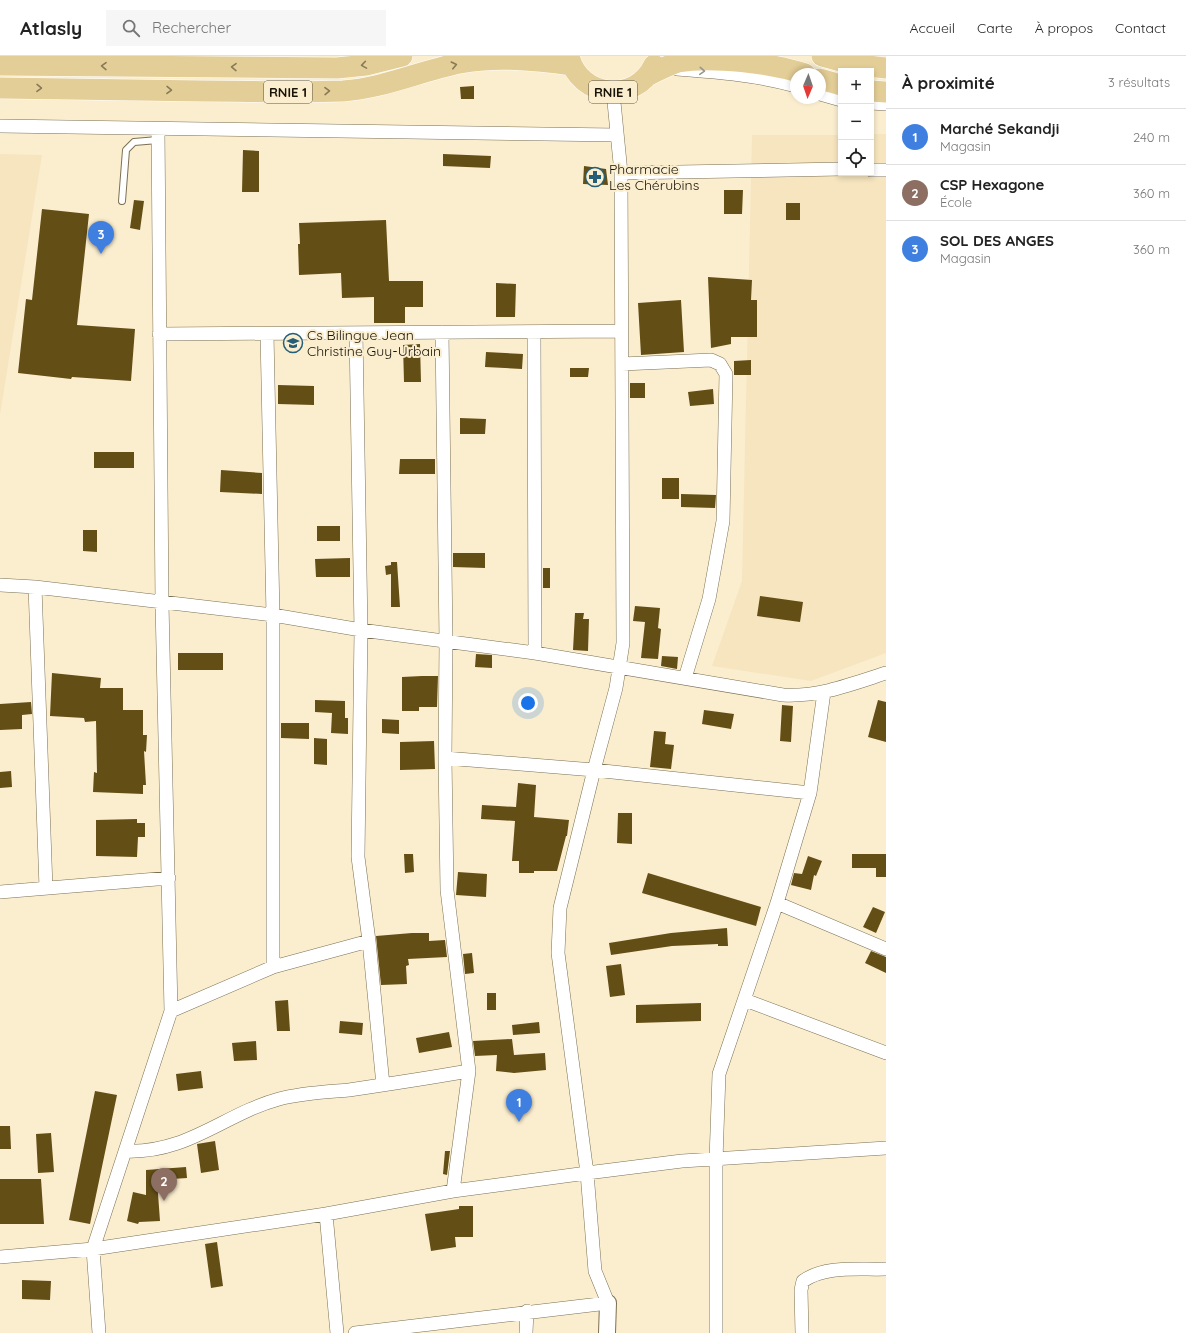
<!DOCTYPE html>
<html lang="fr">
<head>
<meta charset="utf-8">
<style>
	body { margin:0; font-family:Quicksand,sans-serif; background:#f6f6f6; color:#222 }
	.controls { position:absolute; right:12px; top:12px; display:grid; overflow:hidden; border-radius:0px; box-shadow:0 2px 6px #0003 }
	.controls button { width:36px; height:36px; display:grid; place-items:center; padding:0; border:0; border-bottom:1px solid #e0e0e0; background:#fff; color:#222; font:20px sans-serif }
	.compass { position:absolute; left:790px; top:12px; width:36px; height:36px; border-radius:50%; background:#fff; box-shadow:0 2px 6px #0003; rotate:182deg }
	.you { position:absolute; left:528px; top:647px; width:14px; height:14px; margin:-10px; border:3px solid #fff; border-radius:50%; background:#1a73e8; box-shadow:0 0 0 6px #1a73e833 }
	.badge { display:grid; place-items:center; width:26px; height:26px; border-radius:50%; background:#245e77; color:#fff; font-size:13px; font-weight:700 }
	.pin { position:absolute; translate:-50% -33px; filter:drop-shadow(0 1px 2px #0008) }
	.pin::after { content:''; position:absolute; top:21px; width:14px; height:12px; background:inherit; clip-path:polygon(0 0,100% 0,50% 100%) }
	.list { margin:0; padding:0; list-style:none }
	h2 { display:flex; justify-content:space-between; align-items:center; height:52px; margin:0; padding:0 16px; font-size:17px }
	h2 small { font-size:13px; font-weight:400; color:#767676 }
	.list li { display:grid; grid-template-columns:26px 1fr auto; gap:12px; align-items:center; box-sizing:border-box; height:56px; padding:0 16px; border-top:1px solid #e0e0e0 }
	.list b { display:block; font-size:15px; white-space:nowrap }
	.list p { margin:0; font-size:13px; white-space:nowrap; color:#767676 }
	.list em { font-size:13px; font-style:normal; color:#767676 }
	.icon { flex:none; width:22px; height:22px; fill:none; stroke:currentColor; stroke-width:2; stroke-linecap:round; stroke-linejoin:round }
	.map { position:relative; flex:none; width:886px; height:1277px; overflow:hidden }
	header { display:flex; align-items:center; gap:24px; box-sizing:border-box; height:56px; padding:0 20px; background:#fff; border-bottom:1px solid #e0e0e0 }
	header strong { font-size:19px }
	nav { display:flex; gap:22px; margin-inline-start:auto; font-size:14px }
	.search { width:280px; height:36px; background:#f6f6f6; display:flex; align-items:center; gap:10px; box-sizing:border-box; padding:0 14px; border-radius:0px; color:#767676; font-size:15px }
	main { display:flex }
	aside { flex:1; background:#fff }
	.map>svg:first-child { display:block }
	.built { fill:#f6e5bf }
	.building { fill:#634e15 }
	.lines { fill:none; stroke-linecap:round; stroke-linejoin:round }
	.service-casing { stroke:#7b7054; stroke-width:8 }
	.minor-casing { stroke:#7b7054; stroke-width:14 }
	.tertiary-casing { stroke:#7b7054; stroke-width:18 }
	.trunk-casing { stroke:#fff; stroke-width:22 }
	.service { stroke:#fff; stroke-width:6 }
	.minor { stroke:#fff; stroke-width:13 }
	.tertiary { stroke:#fff; stroke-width:16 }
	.trunk { stroke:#e4ce97; stroke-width:21 }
	.oneway { stroke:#887a57 }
	.oneway2 { stroke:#979590 }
	.labels { text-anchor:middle; stroke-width:4; stroke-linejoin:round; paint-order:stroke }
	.shield { fill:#fbeecf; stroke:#5c5544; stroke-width:1 }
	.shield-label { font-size:13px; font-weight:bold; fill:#181308 }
	.poi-label { font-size:14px; fill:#181308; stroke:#fbeecf; text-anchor:start }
</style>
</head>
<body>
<header>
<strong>Atlasly</strong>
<div class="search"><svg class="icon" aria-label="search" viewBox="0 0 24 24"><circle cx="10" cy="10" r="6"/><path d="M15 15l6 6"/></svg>Rechercher</div>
<nav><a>Accueil</a><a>Carte</a><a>À propos</a><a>Contact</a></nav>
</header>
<main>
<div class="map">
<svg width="886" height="1277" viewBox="0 0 886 1277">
	<rect width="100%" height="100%" fill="#fbeecf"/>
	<path class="built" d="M871,78H886V597L811,625L712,610L742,525L752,79H841V117H871Z
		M0,98L42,99L0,359Z"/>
	<path class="building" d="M474,30V43H461L460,31Z
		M243,94L259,95V136H242Z
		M443,98L491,100L490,112L443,110Z
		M584,110L606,113L608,129L583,128Z
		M724,134H743L742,158H724Z
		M134,144L144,145L140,174L130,172Z
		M786,147H800V164H786Z
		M42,153L89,158L77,269L135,273L131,325L72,321L71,323L18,317L26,243L32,244Z
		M386,164L389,225H423V251H405V267H374V241L342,242L341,217L299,219L298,188H300L299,167Z
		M708,221L752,224L751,244H757V281H731V288L711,292Z
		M496,227L516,228L515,261H496Z
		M681,244L684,296L641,299L638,247Z
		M420,288L421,326H404L403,289Z
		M486,296L523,298L522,313L485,311Z
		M751,304V319H734V305Z
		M570,312H589L588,321H570Z
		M630,327H645V342H630Z
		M278,329L314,330V349L278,348Z
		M713,333L714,348L690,350L688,336Z
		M460,362L486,363L485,378H460Z
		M94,396H134V412H94Z
		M400,403H435V418H399Z
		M221,414L262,417V438L220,436Z
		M662,422H679V443H662Z
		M681,438L716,439L715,452L681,451Z
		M317,470H340V485H317Z
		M83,474H97V496L83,495Z
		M453,497H485V512L453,511Z
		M350,502V521H316L315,503Z
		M391,506H397L400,551H391V518L386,519L385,510L391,509Z
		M543,512H550V532H543Z
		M760,540L803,546L800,566L757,560Z
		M635,550L660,552L658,572L661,573L658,603L641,602L645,566L633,565Z
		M575,557H584L583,563H589L588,595L573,594Z
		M178,597H223V614H178Z
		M476,598L492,599V612L475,611Z
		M662,600L678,601L677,613L661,610Z
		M52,617L101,622L100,632H123V654H143V679H147L146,696L144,695L146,729H143V738L93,736L94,716L97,717L96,665L85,666L84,662L50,660Z
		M422,620H438L437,651H419V655H402V621Z
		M315,644L345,645V662H348V678L331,677L332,657L315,656Z
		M878,644L886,646V686L868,681Z
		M31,646L32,658L22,659V673L0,674V648Z
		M782,649L793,650L791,686L780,685Z
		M704,654L734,658L731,673L702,668Z
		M382,663L399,664V678L382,677Z
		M281,667H309V683L281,682Z
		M654,675L666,676L665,688L674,689L671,713L650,711Z
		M314,682L327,683V709L314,708Z
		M434,685L435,713L400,714V686Z
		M11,715L12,731L0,732V716Z
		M518,727L536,729L534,761L569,764L567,780H566L557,815H534V817H519V805H512L515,765L481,763L482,749L516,751Z
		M618,757H632V788L617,787Z
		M137,763V767H145V781H138L137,801L96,800V764Z
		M404,798H413L414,816L405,817Z
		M852,798H886V821H876V812H852Z
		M808,800L822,805L816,820L814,819L811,834L791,829L794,817L802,818Z
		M458,816L487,818L486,841L456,839Z
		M648,817L761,851L756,870L642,837Z
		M873,851L885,856L876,877L863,871Z
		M727,872L728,890H718V888L672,890L611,899L609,887L671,877Z
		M412,877H429V885L445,884L447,901L408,903L409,909L406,910L407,928L381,929L376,880Z
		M871,895L886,901V917L865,907Z
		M472,897L474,917L465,918L463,898Z
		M621,908L625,939L610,941L606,910Z
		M487,937H496V954H487Z
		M288,944L290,975H277L275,945Z
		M701,947V965L636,967V949Z
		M340,965L363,967L362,979L339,977Z
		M539,966L540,977L513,979L512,969Z
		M449,976L452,991L419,997L416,982Z
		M512,983L514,999L545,997L546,1014L514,1017L496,1015L497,999L475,1000L473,985Z
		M256,985L257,1004L234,1005L232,987Z
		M201,1015L203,1032L178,1035L176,1018Z
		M95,1035L117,1039L90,1168L69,1164Z
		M0,1070H10L11,1093H0Z
		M51,1077L54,1116L38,1117L36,1078Z
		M215,1085L219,1114L201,1117L197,1088Z
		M445,1095H450L447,1119L443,1118Z
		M186,1111L187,1122L157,1124L160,1165L139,1166L138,1168L127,1165L133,1136L146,1139V1114Z
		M0,1123H41L44,1168H0Z
		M459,1150H473V1181H455L456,1191L431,1195L425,1158L459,1153Z
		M217,1186L223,1230L211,1232L205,1188Z
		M22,1224L51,1225L50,1244L22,1243Z"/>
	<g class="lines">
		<g class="service-casing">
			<path id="service" d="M122,145L126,94L134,86L158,84"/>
		</g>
		<g class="minor-casing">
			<path id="minor" d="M677,13C717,16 757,19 796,30
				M820,38L841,44
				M871,47L886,48
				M0,70L616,79
				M871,114H886
				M621,117L841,113
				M442,276L446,585L445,702L447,834L469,1015L453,1135
				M534,276L535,597
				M356,277L361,574L358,801L369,885L383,1029
				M159,278L621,275
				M267,278L273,559V911
				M622,308L711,304L720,308L726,318L723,465L709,543L685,622
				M0,529L35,531L273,559L361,574L535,597L783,639C819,641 852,628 886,617
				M35,531L46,832
				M445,702L594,714L810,737
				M0,836L169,822
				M777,847L886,893
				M745,944L886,997
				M171,955L273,911L369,885
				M125,1095C187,1098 224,1058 279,1043C301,1037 326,1036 349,1034C389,1028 429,1022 469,1015
				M326,1158L337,1277
				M0,1201L93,1193L326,1158L453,1135L587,1117L682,1105L886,1092
				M99,1277L93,1193L171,955L162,547L158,73
				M355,1277L608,1247L595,1215L587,1117L558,897L560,852L594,714L616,632L623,587L621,117L613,36
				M526,1277L527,1255
				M716,1277V1104L719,1018L777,847L810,737L824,636
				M802,1277L801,1234L803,1225C826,1209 859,1214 886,1213"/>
		</g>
		<g class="tertiary-casing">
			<path id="tertiary" d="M607,1277L608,1247"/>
		</g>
		<g class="trunk-casing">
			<path id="trunk" d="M569,0C579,42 636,48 654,9
				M822,0L851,8L886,12
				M0,9L337,12L366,9L402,0
				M647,20C657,15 667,10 678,6C712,0 772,7 805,18
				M820,23L841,29
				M0,32C68,33 135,34 203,35C249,35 296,37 343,35C384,32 420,15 460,7C497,0 535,4 572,9
				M871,35L886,36"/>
		</g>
		<use href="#service" class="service"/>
		<use href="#minor" class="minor"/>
		<use href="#tertiary" class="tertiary"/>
		<use href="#trunk" class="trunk"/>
	</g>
	<defs><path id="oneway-chevron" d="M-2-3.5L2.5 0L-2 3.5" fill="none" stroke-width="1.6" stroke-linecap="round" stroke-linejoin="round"/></defs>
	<g class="oneway">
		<use href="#oneway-chevron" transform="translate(364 9) rotate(171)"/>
		<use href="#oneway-chevron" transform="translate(454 9) rotate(-13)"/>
		<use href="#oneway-chevron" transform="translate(104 10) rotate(-179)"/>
		<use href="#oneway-chevron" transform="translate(234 11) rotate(-179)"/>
		<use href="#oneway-chevron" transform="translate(39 32) rotate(1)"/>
		<use href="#oneway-chevron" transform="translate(169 34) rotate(1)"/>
		<use href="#oneway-chevron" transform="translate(327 35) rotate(-1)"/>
	</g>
	<use class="oneway2" href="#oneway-chevron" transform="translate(702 15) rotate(4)"/>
	<defs>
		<g id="pharmacy-ring" transform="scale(1)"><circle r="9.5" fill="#fbeecf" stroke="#245e77" stroke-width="1.5"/><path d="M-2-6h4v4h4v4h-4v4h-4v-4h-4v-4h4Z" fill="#245e77"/></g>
		<g id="school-ring" transform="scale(1)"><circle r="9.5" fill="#fbeecf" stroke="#245e77" stroke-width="1.5"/><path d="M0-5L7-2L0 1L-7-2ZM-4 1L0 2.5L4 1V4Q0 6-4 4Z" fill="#245e77"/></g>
	</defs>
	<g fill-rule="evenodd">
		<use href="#pharmacy-ring" x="595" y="121"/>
		<use href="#school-ring" x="293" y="287"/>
	</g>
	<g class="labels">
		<g class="shield">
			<rect x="264" y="25" width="48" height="22" rx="3"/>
			<rect x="589" y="25" width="48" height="22" rx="3"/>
		</g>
		<g class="shield-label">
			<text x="288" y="41">RNIE 1</text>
			<text x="613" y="41">RNIE 1</text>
		</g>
		<g class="poi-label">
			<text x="609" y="118">Pharmacie<tspan x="609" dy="16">Les Chérubins</tspan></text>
			<text x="307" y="284">Cs Bilingue Jean<tspan x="307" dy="16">Christine Guy-Urbain</tspan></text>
		</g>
	</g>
</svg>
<div class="controls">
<button>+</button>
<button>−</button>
<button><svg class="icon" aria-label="locate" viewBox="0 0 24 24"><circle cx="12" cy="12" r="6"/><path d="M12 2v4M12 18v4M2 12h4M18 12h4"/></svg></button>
</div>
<svg class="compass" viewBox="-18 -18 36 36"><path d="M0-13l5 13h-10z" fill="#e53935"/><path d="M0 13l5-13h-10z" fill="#767676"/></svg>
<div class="you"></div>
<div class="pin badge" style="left:519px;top:1066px;background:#3f7fe0">1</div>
<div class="pin badge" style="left:164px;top:1145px;background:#8d6e63">2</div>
<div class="pin badge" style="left:101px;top:198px;background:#3f7fe0">3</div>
</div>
<aside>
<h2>À proximité<small>3 résultats</small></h2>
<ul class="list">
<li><span class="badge" style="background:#3f7fe0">1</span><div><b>Marché Sekandji</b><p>Magasin</p></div><em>240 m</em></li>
<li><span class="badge" style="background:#8d6e63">2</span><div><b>CSP Hexagone</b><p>École</p></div><em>360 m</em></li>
<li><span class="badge" style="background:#3f7fe0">3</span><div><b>SOL DES ANGES</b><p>Magasin</p></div><em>360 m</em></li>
</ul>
</aside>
</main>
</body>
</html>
